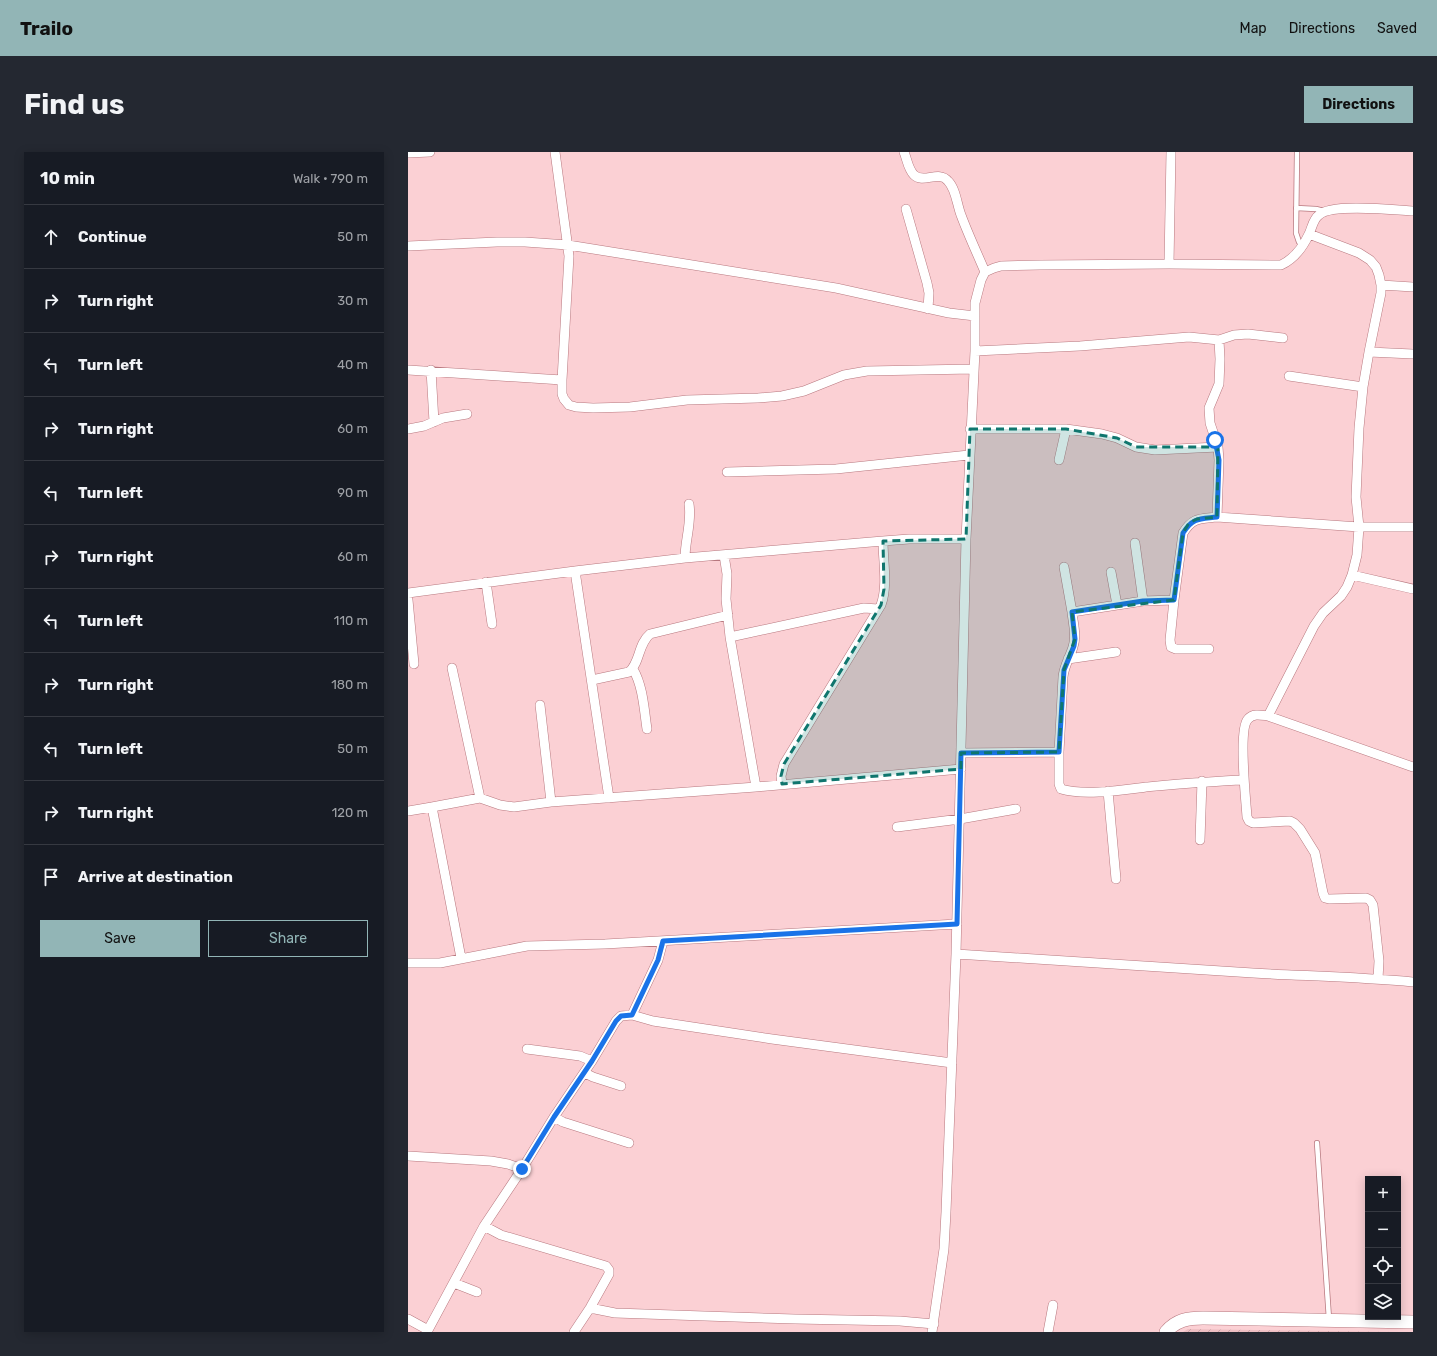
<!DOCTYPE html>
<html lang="en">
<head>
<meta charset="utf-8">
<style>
	body { margin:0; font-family:Rubik,sans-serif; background:#242831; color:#f1f3f6 }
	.controls { position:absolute; right:12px; bottom:12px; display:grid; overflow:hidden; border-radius:0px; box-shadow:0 2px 10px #0003 }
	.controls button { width:36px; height:36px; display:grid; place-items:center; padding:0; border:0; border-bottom:1px solid #363941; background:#171b24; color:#f1f3f6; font:20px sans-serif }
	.stop { position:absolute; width:12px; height:12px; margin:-9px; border:3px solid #1a73e8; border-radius:50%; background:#fff }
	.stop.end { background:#1a73e8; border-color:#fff; box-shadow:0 1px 4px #0008 }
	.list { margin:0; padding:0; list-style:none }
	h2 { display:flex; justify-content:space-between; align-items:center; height:52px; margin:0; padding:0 16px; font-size:17px }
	h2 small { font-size:13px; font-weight:400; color:#9ea1a6 }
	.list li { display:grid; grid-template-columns:26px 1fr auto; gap:12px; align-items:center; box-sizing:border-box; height:64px; padding:0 16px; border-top:1px solid #363941 }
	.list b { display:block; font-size:15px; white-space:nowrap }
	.list em { font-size:13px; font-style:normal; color:#9ea1a6 }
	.actions { display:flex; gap:8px; padding:12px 16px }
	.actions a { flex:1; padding:9px 0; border:1px solid #92b5b6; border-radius:0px; text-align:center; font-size:14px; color:#92b5b6 }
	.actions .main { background:#92b5b6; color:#111 }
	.icon { flex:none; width:22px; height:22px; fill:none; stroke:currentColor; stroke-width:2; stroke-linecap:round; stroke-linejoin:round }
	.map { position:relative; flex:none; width:1005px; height:1180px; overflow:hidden; border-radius:0px }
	header { display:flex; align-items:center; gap:24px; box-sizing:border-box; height:56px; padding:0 20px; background:#92b5b6; color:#111 }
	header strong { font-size:19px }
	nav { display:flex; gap:22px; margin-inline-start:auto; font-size:14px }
	.intro { display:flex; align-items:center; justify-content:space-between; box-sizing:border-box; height:96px; padding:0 24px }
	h1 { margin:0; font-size:28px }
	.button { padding:10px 18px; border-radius:0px; background:#92b5b6; color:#111; font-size:14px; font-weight:700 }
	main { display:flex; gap:24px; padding:0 24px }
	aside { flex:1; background:#171b24; border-radius:0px; box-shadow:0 2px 10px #0003 }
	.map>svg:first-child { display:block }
	.industrial { fill:url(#industrial-furrows) }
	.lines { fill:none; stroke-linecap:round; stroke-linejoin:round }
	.lane-casing { stroke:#b8787f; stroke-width:6 }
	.street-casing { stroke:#b8787f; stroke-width:10 }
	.secondary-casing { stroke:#b8787f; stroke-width:14 }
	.lane { stroke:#fff; stroke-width:4.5 }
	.street { stroke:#fff; stroke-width:9 }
	.secondary { stroke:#fff; stroke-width:13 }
	.route { stroke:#1a73e8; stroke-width:5 }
	.marked { fill:#0f766e; fill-opacity:0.2; stroke:#0f766e; stroke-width:3; stroke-dasharray:8 5; stroke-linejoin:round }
</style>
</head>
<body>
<header>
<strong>Trailo</strong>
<nav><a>Map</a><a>Directions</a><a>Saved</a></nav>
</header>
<div class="intro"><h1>Find us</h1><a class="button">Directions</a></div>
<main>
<aside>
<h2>10 min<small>Walk · 790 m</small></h2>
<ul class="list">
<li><svg class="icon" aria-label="ahead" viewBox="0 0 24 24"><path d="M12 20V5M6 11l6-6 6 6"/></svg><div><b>Continue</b></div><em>50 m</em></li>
<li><svg class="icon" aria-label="right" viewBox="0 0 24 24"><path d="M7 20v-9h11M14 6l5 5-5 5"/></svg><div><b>Turn right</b></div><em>30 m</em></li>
<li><svg class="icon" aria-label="left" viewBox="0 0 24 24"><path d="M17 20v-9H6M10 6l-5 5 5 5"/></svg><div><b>Turn left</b></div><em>40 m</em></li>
<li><svg class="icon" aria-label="right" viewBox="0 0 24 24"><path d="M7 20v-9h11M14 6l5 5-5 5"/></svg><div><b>Turn right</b></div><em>60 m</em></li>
<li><svg class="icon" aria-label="left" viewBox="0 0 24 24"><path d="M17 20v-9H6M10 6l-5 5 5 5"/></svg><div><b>Turn left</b></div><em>90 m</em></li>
<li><svg class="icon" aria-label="right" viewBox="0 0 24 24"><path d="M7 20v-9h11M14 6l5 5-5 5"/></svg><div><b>Turn right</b></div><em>60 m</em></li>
<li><svg class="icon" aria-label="left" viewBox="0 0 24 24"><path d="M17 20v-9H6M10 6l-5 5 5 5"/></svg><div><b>Turn left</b></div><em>110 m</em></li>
<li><svg class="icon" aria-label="right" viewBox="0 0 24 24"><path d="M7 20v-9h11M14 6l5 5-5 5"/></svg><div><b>Turn right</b></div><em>180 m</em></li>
<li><svg class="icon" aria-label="left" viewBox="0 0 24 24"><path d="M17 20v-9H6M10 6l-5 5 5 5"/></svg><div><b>Turn left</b></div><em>50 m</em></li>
<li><svg class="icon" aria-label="right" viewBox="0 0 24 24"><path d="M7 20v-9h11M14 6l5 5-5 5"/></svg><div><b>Turn right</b></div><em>120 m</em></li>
<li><svg class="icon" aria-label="arrive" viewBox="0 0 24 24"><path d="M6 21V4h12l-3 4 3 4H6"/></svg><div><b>Arrive at destination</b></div></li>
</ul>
<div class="actions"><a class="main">Save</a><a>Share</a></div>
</aside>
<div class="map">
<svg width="1005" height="1180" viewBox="0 0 1005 1180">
	<defs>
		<pattern id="industrial-furrows" width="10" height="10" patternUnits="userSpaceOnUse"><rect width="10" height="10" fill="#eebfc3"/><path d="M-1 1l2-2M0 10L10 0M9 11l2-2" fill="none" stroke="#cda4a7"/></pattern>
	</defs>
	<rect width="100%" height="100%" fill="#fbd0d4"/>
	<path class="industrial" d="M780,1177L993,1180H775Z"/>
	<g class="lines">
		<g class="lane-casing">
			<path id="lane" d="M889,0L888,81L891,90L894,94
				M888,56L908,57L916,59
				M909,991L921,1167"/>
		</g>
		<g class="street-casing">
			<path id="street" d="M147,0L161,104L154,228V242L156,247L161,253L168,255L185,256L222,255L279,248L350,246L374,244L396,239L436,223L459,219L565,217
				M496,0C499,7 500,17 506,23C515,32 531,18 540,29C548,37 549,53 553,63C560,82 569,101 577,120
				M0,1L22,0
				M498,57L519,131L521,141L520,157
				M901,82L951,101L962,108L968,115L971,123L973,133V141L961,200L955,235L951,276L948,345L951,375L949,403L944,423L939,435L933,444L915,461L906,474L860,564C853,563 845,561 840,567C830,577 838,649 839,665L841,669L845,671L882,669L886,671L892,677L907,701L915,741L917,746L921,747L958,746L962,748L965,753L971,809L970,827
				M0,94L89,90H117L160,93L428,136L541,161L567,164
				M761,112L763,0
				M973,133L1005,135
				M811,188L826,183L840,182L875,186
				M567,199L672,194L781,185L811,188L812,207L811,232L801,256L802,271L810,295L811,308L809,365
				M961,200L1005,202
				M0,218L154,228
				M23,218L26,270
				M881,224L955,235
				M0,277L16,274L35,266L59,262
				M562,277H658L694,282L709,286L728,295L747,298L810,295
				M651,308L658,277
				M319,320L428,317L561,303
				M727,391L735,449
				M316,403L319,422L318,447L322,485L348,635
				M277,406C277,388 284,370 281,352
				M656,415L664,460
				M167,419L201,646
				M703,420L709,453
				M944,423L1005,437
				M78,430L84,472
				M0,441L167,419L277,406L475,389L501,387H558
				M0,448L6,512
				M766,448L762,488L763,495L768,497H801
				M322,485L456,456L470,457
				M660,507L708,500
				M44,516L72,646
				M225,517C235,534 236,557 239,577
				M184,528L221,520C232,511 230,492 242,482L320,463
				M132,553L143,650
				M860,564L1005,615
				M553,601L651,600
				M836,628C803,629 771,632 738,635C714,638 676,644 653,637L651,632V600L655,525C656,514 662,505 665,495C669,484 665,471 664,460L735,449L766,448L775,381C785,365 792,367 809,365L951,375H1005
				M374,632L373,624L376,612L473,453C480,434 475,409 475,389
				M700,639L708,727
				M0,659L24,655
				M489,675L552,667L608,657
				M792,688L794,629
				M548,802C647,809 746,815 845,821C898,824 952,825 1005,830
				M53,806L24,655L72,646L92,653L106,655L143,650L348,635L553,617
				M0,811H32L119,794L197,792L549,772
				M224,863L245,869L364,887L544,911
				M119,897L172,904L184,909
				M177,921L185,925L213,934
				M146,965L155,970L221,991
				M0,1004L83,1009L100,1012L114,1017
				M76,1074L93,1083L198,1114L201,1118V1122L182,1156L166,1180
				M46,1131L69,1140
				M182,1156L207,1161L387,1167L492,1169L526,1172
				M0,1167L20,1178
				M19,1180L76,1074L114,1017L146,965L184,909L208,869L213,864L224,863L250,808L255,789
				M524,1180L536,1097L538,1060L548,802L558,387L567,199V151L573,128L577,120L586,116L593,114L632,113L761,112L873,113C886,107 895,95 901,82C904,76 905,67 911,63C923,51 987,58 1005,59
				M640,1180L645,1153"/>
		</g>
		<g class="secondary-casing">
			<path id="secondary" d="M758,1180C768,1168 780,1166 795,1166L1005,1170"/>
		</g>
		<use href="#lane" class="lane"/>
		<use href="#street" class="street"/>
		<use href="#secondary" class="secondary"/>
	</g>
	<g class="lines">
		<path class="route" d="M114,1017L146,965L184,909L208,869L213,864L224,863L250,808L255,789L549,772L553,601L651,600L656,518L666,494L667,487L664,460L735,449L766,448L775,381C785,365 792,367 809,365L811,308L807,288"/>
	</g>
	<path class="marked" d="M562,277H658L709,286L728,295H810L809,365L789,367L781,371L775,381L766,448L664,460L667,487L656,518L651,600L553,601V617L374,632L373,624L376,612L473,453L476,437L475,389L558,387Z"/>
</svg>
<div class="controls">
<button>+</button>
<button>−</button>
<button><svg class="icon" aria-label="locate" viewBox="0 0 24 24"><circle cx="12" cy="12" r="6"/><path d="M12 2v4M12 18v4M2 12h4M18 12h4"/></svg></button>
<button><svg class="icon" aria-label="layers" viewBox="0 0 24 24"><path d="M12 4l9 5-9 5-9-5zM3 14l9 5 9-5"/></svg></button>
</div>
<div class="stop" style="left:807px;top:288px"></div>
<div class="stop end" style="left:114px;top:1017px"></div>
</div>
</main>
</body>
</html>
